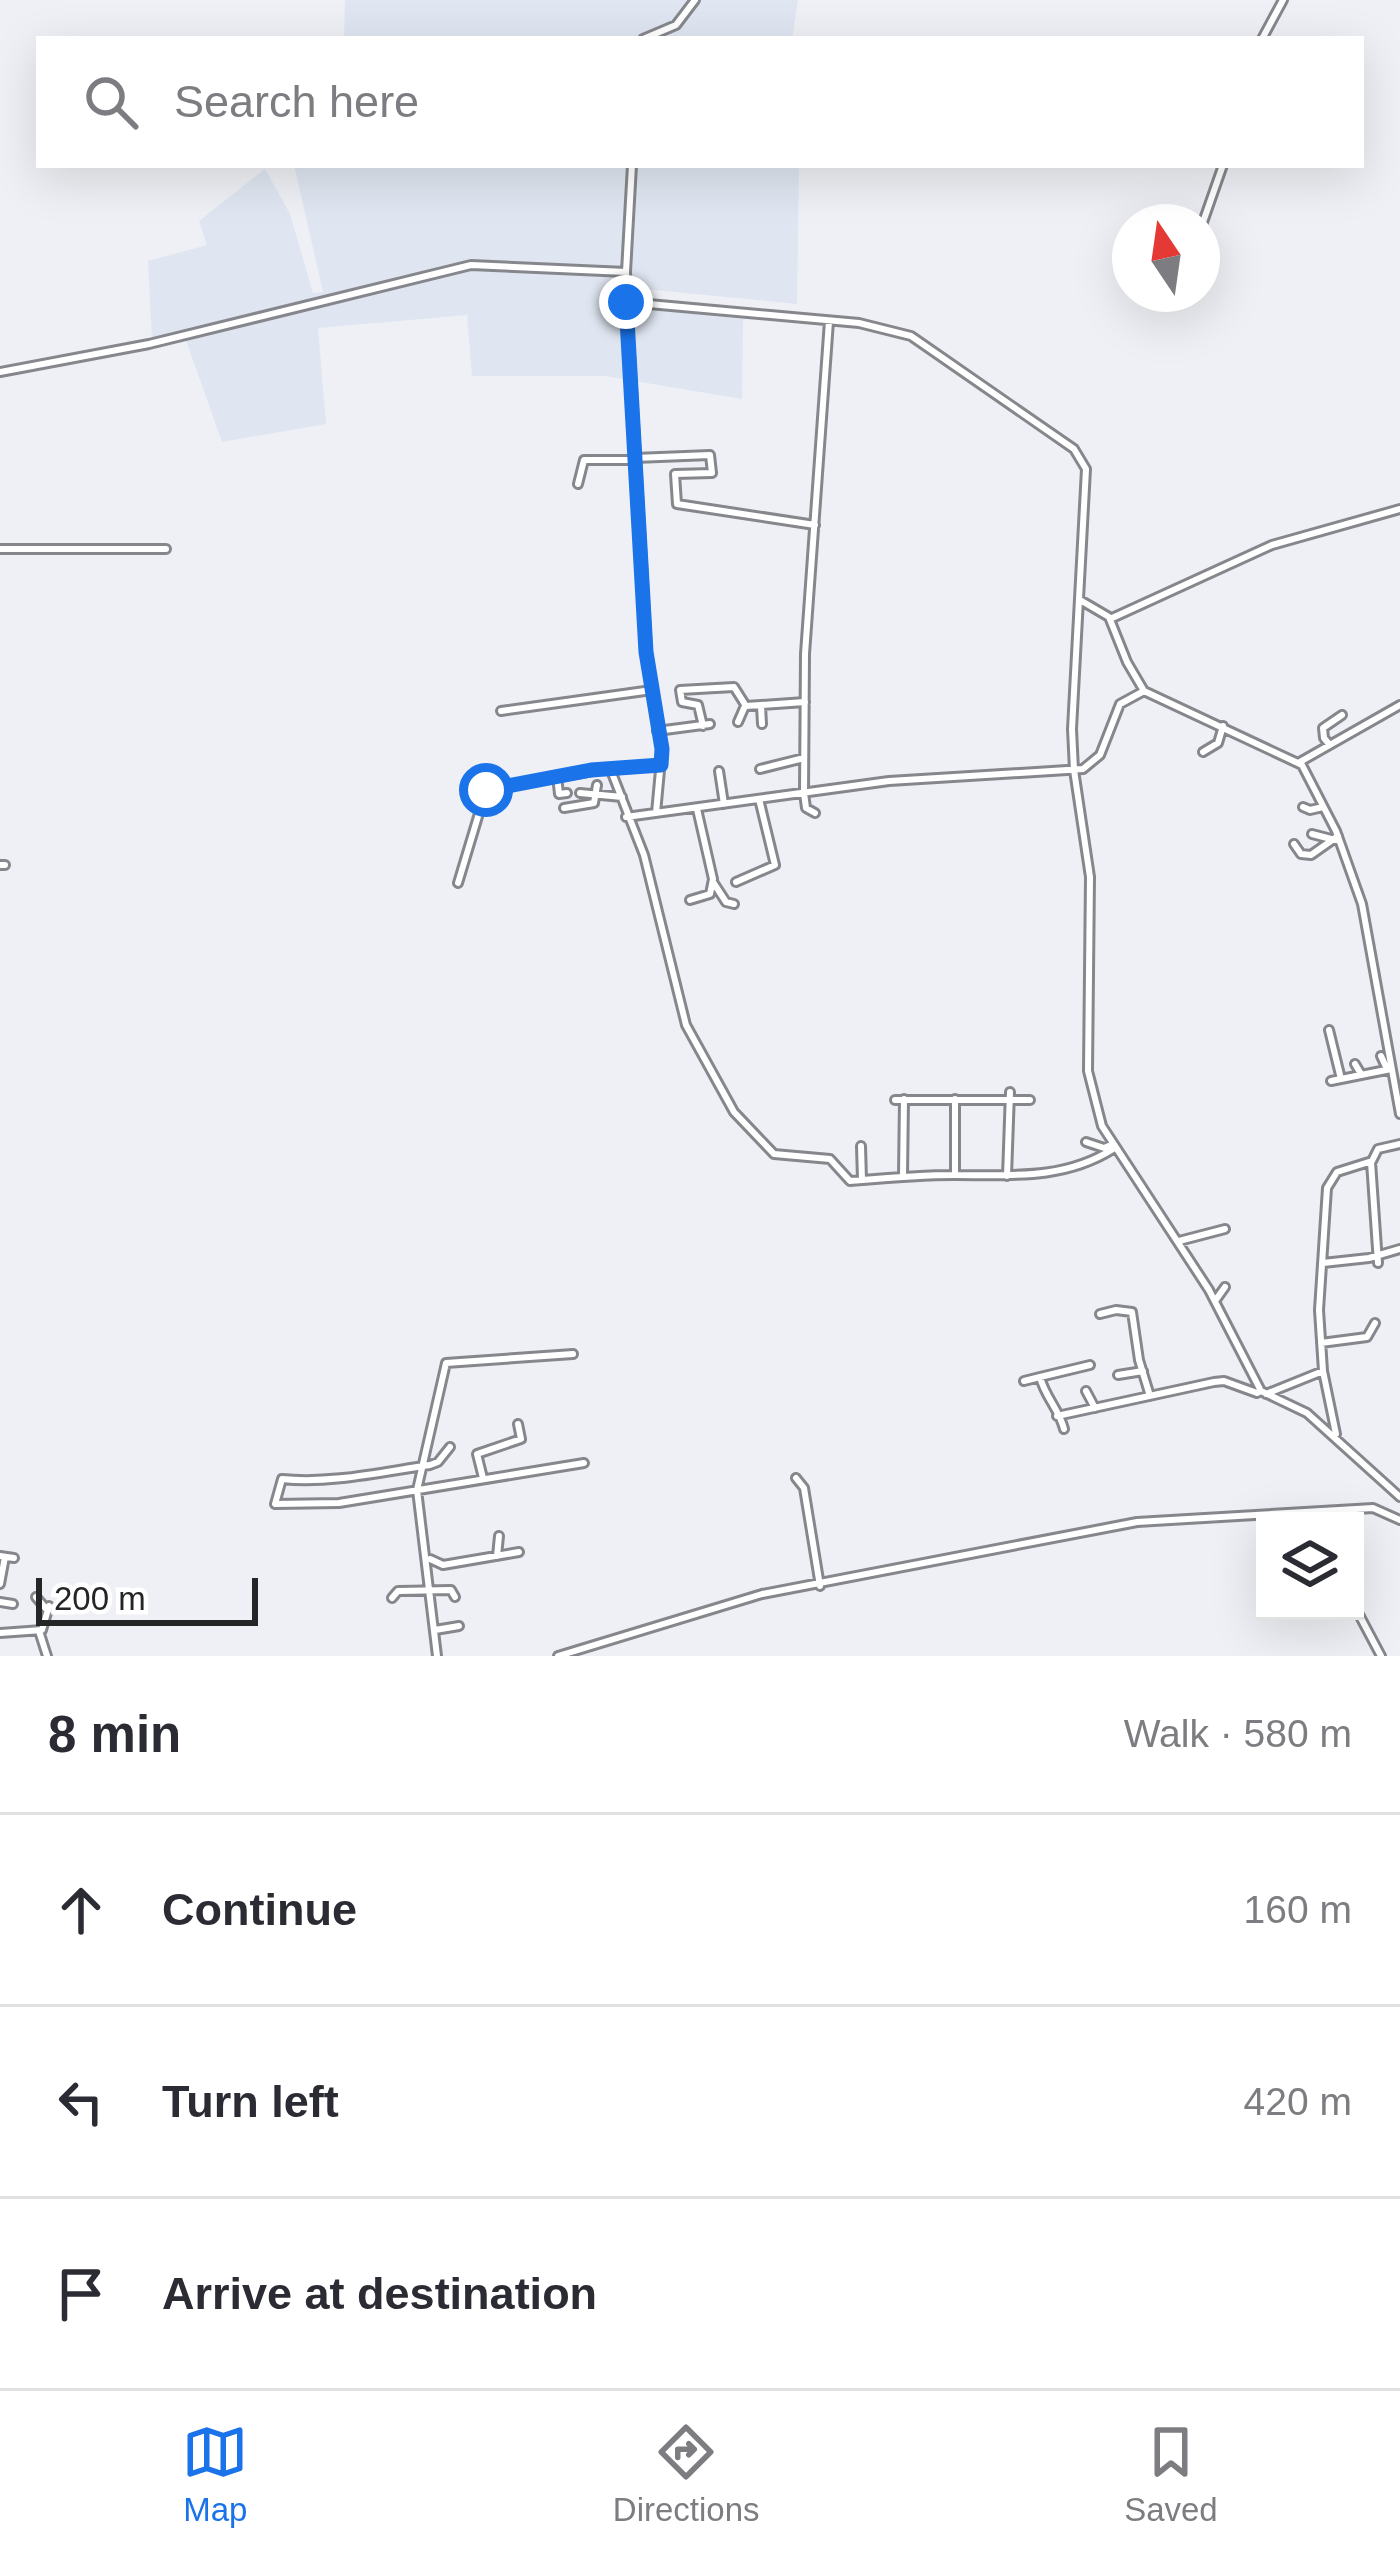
<!DOCTYPE html>
<html lang="en">
<head>
<meta charset="utf-8">
<style>
	body { margin:0; font-family:Helvetica,sans-serif; background:#f2f2f3; color:#2b2b33 }
	.controls { position:absolute; right:36px; bottom:36px; display:grid; overflow:hidden; border-radius:0px; box-shadow:0 12px 48px #0002 }
	.controls button { width:108px; height:108px; display:grid; place-items:center; padding:0; border:0; border-bottom:3px solid #e1e1e2; background:#fff; color:#2b2b33; font:60px sans-serif }
	.compass { position:absolute; left:1112px; top:204px; width:108px; height:108px; border-radius:50%; background:#fff; box-shadow:0 12px 48px #0002; rotate:347deg }
	.scale { position:absolute; left:36px; bottom:30px; width:222px; box-sizing:border-box; padding-left:12px; border:6px solid #242527; border-top:0; font-size:33px; line-height:42px; white-space:nowrap; color:#242527; -webkit-text-stroke:9px #fff; paint-order:stroke }
	.stop { position:absolute; width:36px; height:36px; margin:-27px; border:9px solid #1a73e8; border-radius:50%; background:#fff }
	.stop.end { background:#1a73e8; border-color:#fff; box-shadow:0 3px 12px #0008 }
	.list { margin:0; padding:0; list-style:none }
	h2 { display:flex; justify-content:space-between; align-items:center; height:156px; margin:0; padding:0 48px; font-size:51px }
	h2 small { font-size:39px; font-weight:400; color:#7c7c81 }
	.list li { display:grid; grid-template-columns:78px 1fr auto; gap:36px; align-items:center; box-sizing:border-box; height:192px; padding:0 48px; border-top:3px solid #e1e1e2 }
	.list b { display:block; font-size:45px; white-space:nowrap }
	.list em { font-size:39px; font-style:normal; color:#7c7c81 }
	.icon { flex:none; width:66px; height:66px; fill:none; stroke:currentColor; stroke-width:2; stroke-linecap:round; stroke-linejoin:round }
	.map { position:relative; flex:none; width:1400px; height:1656px; overflow:hidden }
	.search { position:absolute; background:#fff; box-shadow:0 12px 48px #0002; left:36px; right:36px; top:36px; height:132px; display:flex; align-items:center; gap:30px; box-sizing:border-box; padding:0 42px; border-radius:0px; color:#7c7c81; font-size:45px }
	.sheet { height:732px; background:#fff }
	nav { display:flex; justify-content:space-around; align-items:center; box-sizing:border-box; height:168px; border-top:3px solid #e1e1e2; background:#fff; font-size:33px; color:#7c7c81 }
	nav a { display:grid; justify-items:center; gap:6px }
	nav .on { color:#1a73e8 }
	.map>svg:first-child { display:block }
	.built { fill:#dfe6f1 }
	.lines { fill:none; stroke-linecap:round; stroke-linejoin:round }
	.minor-casing { stroke:#85878c; stroke-width:12 }
	.minor { stroke:#fff; stroke-width:6 }
	.route { stroke:#1a73e8; stroke-width:15 }
</style>
</head>
<body>
<div class="map">
<svg width="1400" height="1656" viewBox="0 0 1400 1656">
	<rect width="100%" height="100%" fill="#eef0f5"/>
	<path class="built" d="M345,0H798L792,39H344Z
		M294,165H799L797,304L635,288V308L743,319L742,399L605,376H472L467,315L318,328L326,424L222,442L183,332L152,339L148,261L207,245L199,221L265,169L290,214L313,293L323,292Z"/>
	<g class="lines">
		<g class="minor-casing">
			<path id="minor" d="M643,39L676,25L695,0
				M1262,39L1283,0
				M1202,225L1223,165
				M626,272L632,165
				M627,302L647,652L662,749L656,813
				M1151,302L1165,294
				M0,372L149,344L471,265L626,272L627,302L859,323L911,336L1074,449L1086,469L1072,729L1074,770L1090,877L1088,1071L1102,1126L1209,1290L1261,1391L1307,1413L1400,1497
				M635,458L710,455L712,473L675,474L677,504L815,525
				M578,484L584,460H635
				M0,549H166
				M1080,600L1109,617L1127,662L1144,691L1302,765L1336,831L1362,904L1400,1114
				M1110,619L1272,545L1400,509
				M761,706L762,724
				M501,711L652,690
				M738,722L745,706
				M703,726L698,705L682,702L680,690L734,687L746,706L805,702
				M657,731L710,724
				M1329,744L1324,738L1323,728L1342,715
				M1203,752L1218,743L1223,726
				M1298,763L1400,705
				M760,769L804,758
				M610,770L660,765
				M719,771L724,804
				M557,776L559,794L567,793
				M580,793L622,797
				M1303,807L1310,810L1323,807
				M564,808L594,803L597,785
				M815,813L806,808L804,793L805,654L829,321
				M626,817L889,781L1083,769L1100,755L1120,704L1144,691
				M1312,834L1335,840
				M1294,844L1301,854L1311,855L1338,836
				M0,865H5
				M713,882L726,902L734,904
				M736,882L775,865L759,799
				M458,883L486,790L610,768L644,855L686,1025L734,1112L774,1154L830,1159L850,1181C885,1178 919,1175 955,1175C1011,1175 1064,1180 1113,1149
				M690,900L710,894L713,879L697,809
				M1329,1030L1341,1079
				M1381,1056L1387,1069
				M1355,1064L1361,1074
				M1331,1081L1391,1069
				M955,1099V1173
				M895,1100H1030
				M1086,1142L1104,1148L1111,1145
				M861,1146L862,1180
				M1371,1162L1378,1263
				M903,1176L904,1099
				M1007,1176L1010,1092
				M1179,1241L1225,1229
				M1323,1263L1369,1258L1400,1249
				M1215,1301L1225,1287
				M1100,1314L1116,1310L1132,1312L1139,1360L1150,1396
				M1321,1343L1367,1337L1375,1323
				M1118,1375L1143,1371
				M1024,1381L1040,1377
				M1086,1391L1095,1408
				M1266,1394L1323,1371
				M1057,1416L1214,1382L1224,1381L1257,1393L1261,1391
				M1064,1429C1059,1409 1045,1397 1040,1377L1090,1365
				M1336,1434L1323,1371L1319,1310L1327,1188L1337,1172L1372,1161L1378,1149L1400,1144
				M450,1447L438,1462L430,1465C382,1472 330,1484 282,1479L275,1504L339,1503L584,1463
				M483,1478L477,1454L521,1439L518,1424
				M796,1478L804,1488L820,1586
				M0,1556L14,1558
				M497,1556L499,1536
				M430,1559L443,1565L519,1552
				M0,1584L5,1557
				M36,1597L48,1611
				M392,1598L398,1591L451,1590L455,1597
				M0,1602L13,1604
				M1355,1607L1381,1656
				M435,1630L459,1626
				M39,1631L47,1656
				M0,1633L42,1630L49,1606
				M437,1656L417,1490L446,1363L573,1354
				M558,1656L762,1594L1137,1522L1373,1508L1400,1520"/>
		</g>
		<use href="#minor" class="minor"/>
	</g>
	<g class="lines">
		<path class="route" d="M486,790L591,770L661,765L662,749L646,652L626,302"/>
	</g>
</svg>
<div class="controls">
<button><svg class="icon" aria-label="layers" viewBox="0 0 24 24"><path d="M12 4l9 5-9 5-9-5zM3 14l9 5 9-5"/></svg></button>
</div>
<svg class="compass" viewBox="-18 -18 36 36"><path d="M0-13l5 13h-10z" fill="#e53935"/><path d="M0 13l5-13h-10z" fill="#7c7c81"/></svg>
<div class="scale">200 m</div>
<div class="stop" style="left:486px;top:790px"></div>
<div class="stop end" style="left:626px;top:302px"></div>
<div class="search"><svg class="icon" aria-label="search" viewBox="0 0 24 24"><circle cx="10" cy="10" r="6"/><path d="M15 15l6 6"/></svg>Search here</div>
</div>
<section class="sheet">
<h2>8 min<small>Walk · 580 m</small></h2>
<ul class="list">
<li><svg class="icon" aria-label="ahead" viewBox="0 0 24 24"><path d="M12 20V5M6 11l6-6 6 6"/></svg><div><b>Continue</b></div><em>160 m</em></li>
<li><svg class="icon" aria-label="left" viewBox="0 0 24 24"><path d="M17 20v-9H6M10 6l-5 5 5 5"/></svg><div><b>Turn left</b></div><em>420 m</em></li>
<li><svg class="icon" aria-label="arrive" viewBox="0 0 24 24"><path d="M6 21V4h12l-3 4 3 4H6"/></svg><div><b>Arrive at destination</b></div></li>
</ul>
</section>
<nav>
<a class="on"><svg class="icon" aria-label="map" viewBox="0 0 24 24"><path d="M3 6l6-2 6 2 6-2v14l-6 2-6-2-6 2zM9 4v14M15 6v14"/></svg>Map</a>
<a><svg class="icon" aria-label="directions" viewBox="0 0 24 24"><path d="M12 3l9 9-9 9-9-9zM9 14v-3h6M13 9l2 2-2 2"/></svg>Directions</a>
<a><svg class="icon" aria-label="saved" viewBox="0 0 24 24"><path d="M7 4h10v16l-5-4-5 4z"/></svg>Saved</a>
</nav>
</body>
</html>
